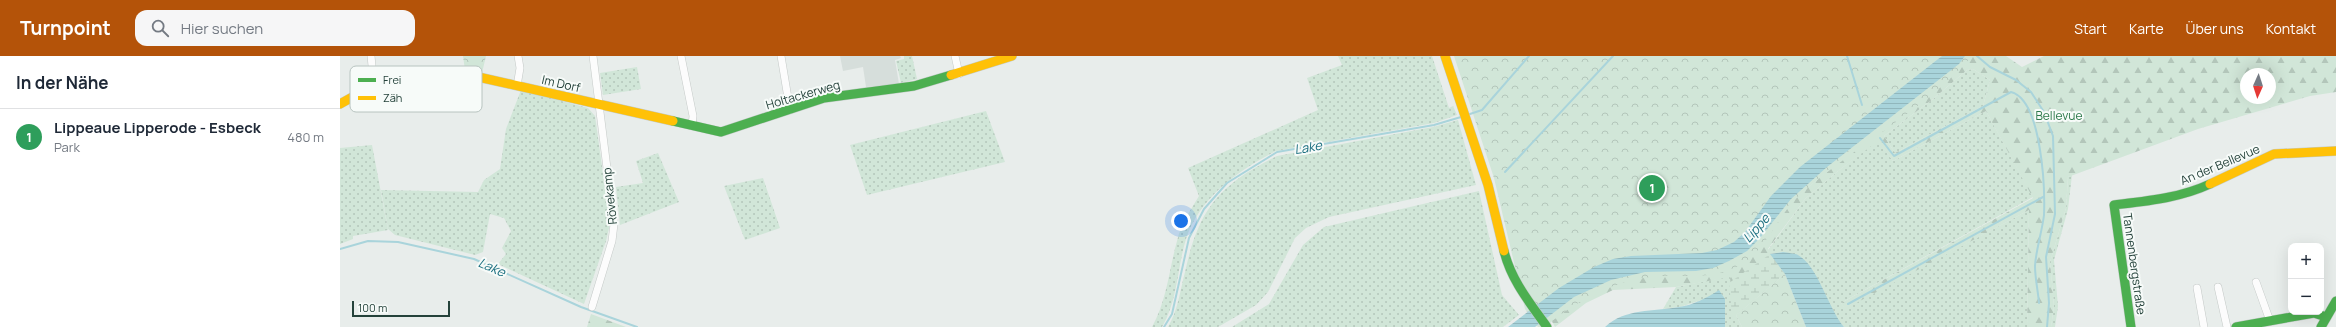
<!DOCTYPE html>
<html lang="de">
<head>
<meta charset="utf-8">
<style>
	body { margin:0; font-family:Manrope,sans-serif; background:#f6f6f7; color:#1f2937 }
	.controls { position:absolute; right:12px; bottom:12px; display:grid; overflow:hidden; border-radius:8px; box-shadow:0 4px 16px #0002 }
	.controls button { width:36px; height:36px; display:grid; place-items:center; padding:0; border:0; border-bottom:1px solid #e0e1e3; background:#fff; color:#1f2937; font:20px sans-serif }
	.compass { position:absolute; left:1900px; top:12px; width:36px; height:36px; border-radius:50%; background:#fff; box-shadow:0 4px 16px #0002; rotate:183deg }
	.scale { position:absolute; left:12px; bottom:10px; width:98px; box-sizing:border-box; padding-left:4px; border:2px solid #24423a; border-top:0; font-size:11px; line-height:14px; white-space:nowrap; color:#24423a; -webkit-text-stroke:3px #f7fbf9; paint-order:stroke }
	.you { position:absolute; left:841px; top:165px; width:14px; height:14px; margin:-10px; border:3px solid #fff; border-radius:50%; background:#1a73e8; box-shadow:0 0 0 6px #1a73e833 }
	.badge { display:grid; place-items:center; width:26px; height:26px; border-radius:50%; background:#b45309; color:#fff; font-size:13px; font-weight:700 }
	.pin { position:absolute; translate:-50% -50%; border:2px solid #fff; box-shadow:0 1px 4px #0006 }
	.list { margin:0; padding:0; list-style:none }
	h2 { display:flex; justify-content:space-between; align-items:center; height:52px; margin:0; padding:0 16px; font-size:17px }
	h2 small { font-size:13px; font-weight:400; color:#747a83 }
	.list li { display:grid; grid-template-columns:26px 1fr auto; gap:12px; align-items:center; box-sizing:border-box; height:56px; padding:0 16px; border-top:1px solid #e0e1e3 }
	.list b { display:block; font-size:15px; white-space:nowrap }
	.list p { margin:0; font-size:13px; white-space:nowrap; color:#747a83 }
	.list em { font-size:13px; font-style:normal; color:#747a83 }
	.icon { flex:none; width:22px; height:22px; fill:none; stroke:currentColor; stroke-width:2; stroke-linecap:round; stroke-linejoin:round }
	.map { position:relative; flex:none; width:1996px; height:271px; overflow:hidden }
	header { display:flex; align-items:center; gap:24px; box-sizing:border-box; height:56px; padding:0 20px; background:#b45309; color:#fff }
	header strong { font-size:19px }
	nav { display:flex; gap:22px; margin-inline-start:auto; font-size:14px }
	.search { width:280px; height:36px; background:#f6f6f7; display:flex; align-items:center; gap:10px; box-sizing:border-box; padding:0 14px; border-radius:12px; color:#747a83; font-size:15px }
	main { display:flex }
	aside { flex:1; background:#fff }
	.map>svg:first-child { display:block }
	.built { fill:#d6dedb }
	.grass { fill:url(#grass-dots) }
	.forest { fill:url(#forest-firs); fill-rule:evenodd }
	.wetland { fill:url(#wetland-marsh) }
	.park { fill:url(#park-crowns) }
	.water { fill:url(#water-rules) }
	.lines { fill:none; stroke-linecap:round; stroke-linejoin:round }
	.stream { stroke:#a9d4db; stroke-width:2 }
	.street-casing { stroke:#c5cac8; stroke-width:8 }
	.fast-casing { stroke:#c3cbc8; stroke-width:10 }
	.slow-casing { stroke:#c3cbc8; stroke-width:10 }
	.street { stroke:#fcfcfc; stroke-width:7 }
	.fast { stroke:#4caf50; stroke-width:9 }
	.slow { stroke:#ffc107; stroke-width:9 }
	.labels { text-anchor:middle; stroke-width:4; stroke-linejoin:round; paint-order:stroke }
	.street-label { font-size:12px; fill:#24423a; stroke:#f7fbf9 }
	.park-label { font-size:12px; fill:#2d7a4b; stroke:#f7fbf9 }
	.water-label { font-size:13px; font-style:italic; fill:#1c6f80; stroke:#f7fbf9 }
	.key { fill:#f7fbf9; stroke:#b8c4c0; stroke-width:1 }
	.key-label { font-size:11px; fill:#24423a }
</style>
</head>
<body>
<header>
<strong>Turnpoint</strong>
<div class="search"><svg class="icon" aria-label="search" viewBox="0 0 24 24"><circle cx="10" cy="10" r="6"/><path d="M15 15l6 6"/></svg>Hier suchen</div>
<nav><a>Start</a><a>Karte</a><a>Über uns</a><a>Kontakt</a></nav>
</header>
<main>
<aside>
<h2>In der Nähe<small></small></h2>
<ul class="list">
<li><span class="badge" style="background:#2e9e5b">1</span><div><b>Lippeaue Lipperode - Esbeck</b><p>Park</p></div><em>480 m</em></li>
</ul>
</aside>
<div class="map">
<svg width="1996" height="271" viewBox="0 0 1996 271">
	<defs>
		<pattern id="grass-dots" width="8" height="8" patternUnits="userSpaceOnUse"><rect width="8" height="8" fill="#d1e6d8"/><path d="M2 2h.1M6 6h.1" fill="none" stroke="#b3c6ba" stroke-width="1.8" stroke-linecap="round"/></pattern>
		<pattern id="forest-firs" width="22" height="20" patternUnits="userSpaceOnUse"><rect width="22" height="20" fill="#d1e6d8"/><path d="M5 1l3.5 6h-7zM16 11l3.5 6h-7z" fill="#b3c6ba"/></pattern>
		<pattern id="wetland-marsh" width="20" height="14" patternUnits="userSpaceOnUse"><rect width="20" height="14" fill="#d1e6d8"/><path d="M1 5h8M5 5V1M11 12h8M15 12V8" fill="none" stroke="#b3c6ba"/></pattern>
		<pattern id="park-crowns" width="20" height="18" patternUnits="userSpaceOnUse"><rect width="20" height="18" fill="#d1e6d8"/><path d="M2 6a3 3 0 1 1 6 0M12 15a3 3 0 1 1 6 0" fill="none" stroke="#b3c6ba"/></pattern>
		<pattern id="water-rules" width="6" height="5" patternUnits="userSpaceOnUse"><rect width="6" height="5" fill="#a9d4db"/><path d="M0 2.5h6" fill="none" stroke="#91b7bd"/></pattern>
	</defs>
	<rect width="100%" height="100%" fill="#e8edeb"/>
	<path class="built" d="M500,0H560L561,2L555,4L559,28L526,31L523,11L503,15Z"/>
	<path class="grass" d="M564,0H572L577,23L561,27L556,5L564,3Z
		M998,0H1092L1109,52L1113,50L1117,59L1094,67L936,95C899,114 860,141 846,183C837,212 838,244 822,271H812C827,244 829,214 837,185C841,168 850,155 859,140L848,112L978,54L967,22L1002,9Z
		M297,11L301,33L263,39L260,17Z
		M1633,13L1650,24L1643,50L1555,97L1544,80L1593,43L1627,14Z
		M181,34L248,52L255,60L270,168L266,185L244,248L158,208L166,198L162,192L171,175L164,162L150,158L143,196L135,199L55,179L48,173L41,134L138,136L144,124L160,113L166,73Z
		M646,55L665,106L527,139L510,89Z
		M1646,55L1693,141L1501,247L1505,252L1689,154L1687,271H1504L1495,261L1487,244L1443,196L1430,198L1428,194L1465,143L1498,115L1538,84L1553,105Z
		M1118,64L1136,129L989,161L966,172L955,182L928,236L916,249L878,271H828C838,254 840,235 845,216C859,152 879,129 937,100L1093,71Z
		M32,89L48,174L13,180V183L0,188V92Z
		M318,97L339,146L280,169L276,131L303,127L296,105Z
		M1732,119L1728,153L1714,204L1718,250L1715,271H1711L1714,250L1710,206L1726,152L1728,121Z
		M423,122L440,172L405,184L384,130Z
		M1139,135L1162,239L1179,259L1163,271H892L929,248L963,189L984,171Z
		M1391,220L1393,259H1396L1402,271H1385V243L1368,242L1340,251L1323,253L1336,231Z"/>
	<path class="forest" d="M1625,0H1666L1682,11L1704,0H1996V36L1970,40L1858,73L1728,121L1726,152L1710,206L1714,250L1711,271H1687L1689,154L1505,253L1501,247L1693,142L1646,55L1553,105L1538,85L1498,115L1465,143L1428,193L1445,218L1396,259H1393L1390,221L1336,231L1273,234L1246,247L1215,271L1209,260L1234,241L1441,154ZM1633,13L1650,24L1643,50L1555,97L1544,80L1593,43L1627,14ZM1906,18H1930V42H1906Z
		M251,258L286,271H247Z"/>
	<path class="wetland" d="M1430,198L1445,218L1396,259H1392L1389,227Z"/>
	<path class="park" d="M123,0H146L142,17L125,14Z
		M1114,0H1632C1586,53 1515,90 1462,137C1436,159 1427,198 1394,212C1371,223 1346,219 1322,220C1276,223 1240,242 1205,271H1198L1185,253L1154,122Z
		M1445,218L1466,271H1402L1396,259Z"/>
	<path class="water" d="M1602,0H1625L1619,8L1487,111L1451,143L1420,182L1407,195L1389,205L1373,212L1356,215L1305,216L1271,224L1234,241L1195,271H1168L1219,232L1254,211L1273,203L1291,200L1362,197L1377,194L1394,186L1405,176L1431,140L1460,111Z
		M1443,196C1447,197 1454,197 1458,199C1478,210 1488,252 1504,271H1466L1445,218L1430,198Z
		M1379,234L1385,243V271H1265C1285,252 1313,256 1339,251C1353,249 1367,242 1379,234Z"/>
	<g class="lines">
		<path class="stream" d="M1507,0L1522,49
			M1637,0L1650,11L1676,24L1691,36L1704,56L1713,80L1715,158L1706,201L1709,247L1707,271
			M1127,59L1142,54L1189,0
			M1540,82L1554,100L1671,36C1702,44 1705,133 1704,159C1702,176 1696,193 1695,210C1695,222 1698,235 1699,247
			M1165,116L1273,0
			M0,193L28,185L58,186L134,203L241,251L297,271
			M1508,248L1703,141
			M824,271L832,258L849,182L864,153L887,127L937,96L1094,69L1121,61"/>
		<g class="street-casing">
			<path id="street" d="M31,0L34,29
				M341,0L353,60L352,70
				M441,0L450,54
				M615,0L619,18
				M177,30L180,12L178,0
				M1916,226L1930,265
				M1878,231L1887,271
				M1857,232L1864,271
				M252,251L272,185L274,168L253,0"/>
		</g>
		<g class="fast-casing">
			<path id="fast" d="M333,65L381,76L484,42L574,30L611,19
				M1164,195C1171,224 1190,247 1207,271
				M1791,271L1774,149C1807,145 1840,142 1870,128
				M1896,271L1974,257L1986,261
				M1981,271L1996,245"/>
		</g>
		<g class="slow-casing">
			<path id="slow" d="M1105,0L1148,129L1164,195
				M611,19L672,0
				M0,48L34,29L125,18L333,65
				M1870,128L1934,98L1996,95"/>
		</g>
		<use href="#street" class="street"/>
		<use href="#fast" class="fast"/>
		<use href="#slow" class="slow"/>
	</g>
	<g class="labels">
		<g class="street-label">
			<text transform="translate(221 28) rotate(13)" y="4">Im Dorf</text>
			<text transform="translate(463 39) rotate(-16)" y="4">Holtackerweg</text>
			<text transform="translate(1880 109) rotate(-23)" y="4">An der Bellevue</text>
			<text transform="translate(270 140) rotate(-96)" y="4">Rövekamp</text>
			<text transform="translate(1794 208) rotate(82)" y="4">Tannenbergstraße</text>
		</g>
		<g class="park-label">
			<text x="1719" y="64">Bellevue</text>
		</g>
		<g class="water-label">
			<text transform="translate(968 91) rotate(-10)" y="5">Lake</text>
			<text transform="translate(1416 172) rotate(-49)" y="5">Lippe</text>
			<text transform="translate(152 211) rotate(24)" y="5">Lake</text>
		</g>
	</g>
	<rect x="10" y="10" width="132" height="46" rx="6" class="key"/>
	<rect x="18" y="22" width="18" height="4" fill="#4caf50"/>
	<rect x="18" y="40" width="18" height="4" fill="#ffc107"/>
	<g class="key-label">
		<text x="43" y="28">Frei</text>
		<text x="43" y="46">Zäh</text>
	</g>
</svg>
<div class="controls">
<button>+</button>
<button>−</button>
</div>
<svg class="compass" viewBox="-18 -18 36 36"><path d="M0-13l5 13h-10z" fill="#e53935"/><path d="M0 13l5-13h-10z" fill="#747a83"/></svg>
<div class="scale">100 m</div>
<div class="you"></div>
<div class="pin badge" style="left:1312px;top:132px;background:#2e9e5b">1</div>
</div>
</main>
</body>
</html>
